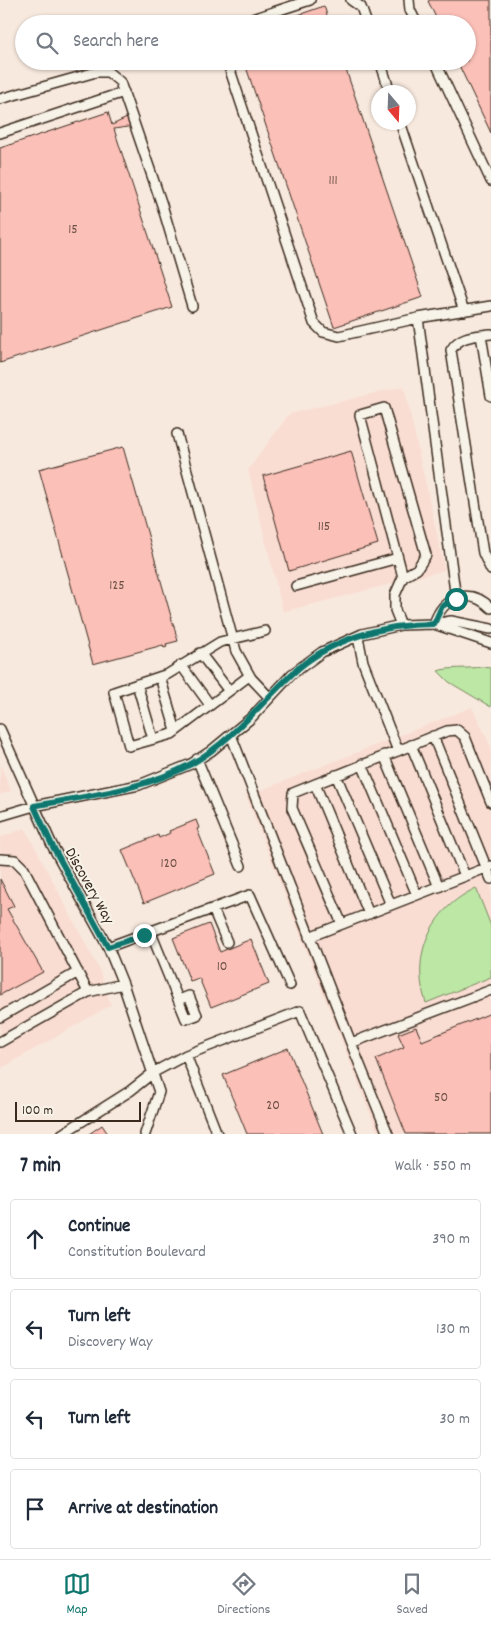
<!DOCTYPE html>
<html lang="en">
<head>
<meta charset="utf-8">
<style>
	body { margin:0; font-family:Dekko,sans-serif; background:#f2f2f3; color:#1f2937 }
	.compass { position:absolute; left:371px; top:85px; width:45px; height:45px; border-radius:50%; background:#fff; box-shadow:0 1px 4px #0004; rotate:161deg }
	.scale { position:absolute; left:15px; bottom:12px; width:126px; box-sizing:border-box; padding-left:5px; border:2px solid #3b2a1e; border-top:0; font-size:14px; line-height:18px; white-space:nowrap; color:#3b2a1e; -webkit-text-stroke:4px #f7f3e8; paint-order:stroke }
	.stop { position:absolute; width:15px; height:15px; margin:-11px; border:4px solid #0f766e; border-radius:50%; background:#fff }
	.stop.end { background:#0f766e; border-color:#fff; box-shadow:0 1px 5px #0008 }
	.list { margin:0; padding:0; list-style:none }
	h2 { display:flex; justify-content:space-between; align-items:center; height:65px; margin:0; padding:0 20px; font-size:21px }
	h2 small { font-size:16px; font-weight:400; color:#747a83 }
	.list li { display:grid; grid-template-columns:32px 1fr auto; gap:15px; align-items:center; box-sizing:border-box; height:80px; margin:0 10px 10px; padding:0 10px; border:1px solid #e0e1e3; border-radius:5px }
	.list b { display:block; font-size:19px; white-space:nowrap }
	.list p { margin:0; font-size:16px; white-space:nowrap; color:#747a83 }
	.list em { font-size:16px; font-style:normal; color:#747a83 }
	.icon { flex:none; width:28px; height:28px; fill:none; stroke:currentColor; stroke-width:2; stroke-linecap:round; stroke-linejoin:round }
	.map { position:relative; flex:none; width:491px; height:1134px; overflow:hidden }
	.search { position:absolute; background:#fff; box-shadow:0 1px 4px #0004; left:15px; right:15px; top:15px; height:55px; display:flex; align-items:center; gap:12px; box-sizing:border-box; padding:0 18px; border-radius:28px; color:#747a83; font-size:19px }
	.sheet { height:425px; background:#fff }
	nav { display:flex; justify-content:space-around; align-items:center; box-sizing:border-box; height:70px; border-top:1px solid #e0e1e3; background:#fff; font-size:14px; color:#747a83 }
	nav a { display:grid; justify-items:center; gap:2px }
	nav .on { color:#0f766e }
	.map>svg:first-child { display:block }
	.built { fill:#f9ddd3 }
	.green { fill:#bce7a5; stroke:#7c8862 }
	.building { fill:#fbc0b8; stroke:#3b2a1e }
	.lines { fill:none; stroke-linecap:round; stroke-linejoin:round }
	.minor-casing { stroke:#3b2a1e; stroke-width:12 }
	.minor { stroke:#f7f3e8; stroke-width:9 }
	.route { stroke:#0f766e; stroke-width:6 }
	.labels { text-anchor:middle; stroke-width:4; stroke-linejoin:round; paint-order:stroke }
	.number-label { font-size:14px; fill:#6b5044 }
	.street-label { font-size:16px; fill:#3b2a1e; stroke:#f7f3e8 }
</style>
</head>
<body>
<div class="map">
<svg width="491" height="1134" viewBox="0 0 491 1134">
	<rect width="100%" height="100%" fill="#f8e9de"/>
	<filter id="ink" filterUnits="userSpaceOnUse"><feTurbulence type="fractalNoise" baseFrequency=".02" numOctaves="2"/><feDisplacementMap in="SourceGraphic" scale="10" xChannelSelector="R" yChannelSelector="G"/><feConvolveMatrix kernelMatrix="1 2 1 2 8 2 1 2 1" color-interpolation-filters="sRGB"/></filter>
	<g filter="url(#ink)">
		<path class="built" d="M404,386L445,570L283,612L248,470L289,414Z
			M472,707L491,747V1134H378L246,796Z
			M0,764L11,791L0,795Z
			M25,828L99,969L111,1005L0,1069V838Z"/>
		<path class="green" d="M482,667L491,668V707L449,682L438,671C447,667 469,669 482,667Z
			M476,888L491,926V977L426,1003C410,955 431,909 476,888Z"/>
		<path class="building" d="M430,0H491V133L457,61H467V24H439L428,1Z
			M324,6L330,24H272Z
			M244,61H343L423,297L334,327Z
			M108,112L112,125L131,116L134,126L114,129L172,307L0,363V148Z
			M123,447L178,641L166,644L167,647L164,648L163,645L93,664L39,469Z
			M351,451L378,544L289,571L263,476Z
			M196,820L199,828L197,829L215,874L144,903L122,850L158,835L159,838L170,833L169,831Z
			M0,879L14,906L7,909L43,972L0,995Z
			M209,924L220,952L251,939L269,984L211,1007L199,978L190,981L173,938Z
			M491,1013V1134H406L376,1059L404,1047L398,1034L416,1027L422,1041Z
			M288,1048L323,1134H247L223,1075Z
			M102,1125L108,1134H89Z"/>
		<g class="lines">
			<g class="minor-casing">
				<path id="minor" d="M351,0L361,7L367,24
					M409,0L410,10L417,24
					M237,24L310,0
					M227,61L314,323L323,332L339,336L418,318
					M380,61L390,92
					M435,61L491,181
					M0,99L96,72H108L120,82L162,205L192,306
					M400,122L464,311
					M0,133L124,92
					M491,334C475,336 460,335 451,350L483,553L491,570
					M481,335L491,396
					M177,434L236,651L251,678L269,697
					M296,586L398,558
					M456,599L418,318L491,306
					M434,624C443,596 469,587 491,608
					M434,624L491,643
					M401,625L395,610V595L403,577L417,569L426,555L384,408L360,415L403,577
					M358,637L363,662L398,751
					M200,653L229,691
					M181,665L210,705
					M249,676L172,734L129,746L114,692L168,674L220,642L265,631
					M160,677L176,731
					M137,684L153,739
					M0,729L52,845L108,947L123,984L159,1092L145,1134
					M231,735L351,1043L491,990
					M433,736L491,879
					M411,745L465,876
					M384,755L439,887
					M197,759L241,866
					M362,764L417,895
					M336,775L391,905
					M315,784L369,914
					M0,816L34,806L139,785L191,764L211,751L251,718L292,674L322,652L362,634L401,625L434,624L451,621L491,629
					M0,859L15,860L24,869L88,992L123,984
					M213,909L227,942
					M342,924L292,808L293,793L447,731L457,730L465,737L491,802
					M151,933L186,1019L197,1015L189,996L179,1000
					M309,937L491,866
					M108,947L250,895L290,985
					M0,1017L78,972
					M0,1042L88,992
					M351,1043L388,1134
					M186,1055L217,1134
					M62,1134L130,1091L154,1072L186,1055L300,1011L352,1134"/>
			</g>
			<use href="#minor" class="minor"/>
		</g>
	</g>
	<g class="lines" filter="url(#ink)">
		<path class="route" d="M144,935L108,947L52,845L34,806C86,796 144,790 191,764C232,741 259,705 292,674C329,639 384,624 434,624L442,606L456,599"/>
	</g>
	<g class="labels">
		<g class="number-label">
			<text x="333" y="184">111</text>
			<text x="73" y="233">15</text>
			<text x="324" y="530">115</text>
			<text x="117" y="589">125</text>
			<text x="169" y="867">120</text>
			<text x="222" y="970">10</text>
			<text x="441" y="1101">50</text>
			<text x="273" y="1109">20</text>
		</g>
		<g class="street-label">
			<text transform="translate(91 885) rotate(61)" y="6">Discovery Way</text>
		</g>
	</g>
</svg>
<svg class="compass" viewBox="-18 -18 36 36"><path d="M0-13l5 13h-10z" fill="#e53935"/><path d="M0 13l5-13h-10z" fill="#747a83"/></svg>
<div class="scale">100 m</div>
<div class="stop" style="left:456px;top:599px"></div>
<div class="stop end" style="left:144px;top:935px"></div>
<div class="search"><svg class="icon" aria-label="search" viewBox="0 0 24 24"><circle cx="10" cy="10" r="6"/><path d="M15 15l6 6"/></svg>Search here</div>
</div>
<section class="sheet">
<h2>7 min<small>Walk · 550 m</small></h2>
<ul class="list">
<li><svg class="icon" aria-label="ahead" viewBox="0 0 24 24"><path d="M12 20V5M6 11l6-6 6 6"/></svg><div><b>Continue</b><p>Constitution Boulevard</p></div><em>390 m</em></li>
<li><svg class="icon" aria-label="left" viewBox="0 0 24 24"><path d="M17 20v-9H6M10 6l-5 5 5 5"/></svg><div><b>Turn left</b><p>Discovery Way</p></div><em>130 m</em></li>
<li><svg class="icon" aria-label="left" viewBox="0 0 24 24"><path d="M17 20v-9H6M10 6l-5 5 5 5"/></svg><div><b>Turn left</b></div><em>30 m</em></li>
<li><svg class="icon" aria-label="arrive" viewBox="0 0 24 24"><path d="M6 21V4h12l-3 4 3 4H6"/></svg><div><b>Arrive at destination</b></div></li>
</ul>
</section>
<nav>
<a class="on"><svg class="icon" aria-label="map" viewBox="0 0 24 24"><path d="M3 6l6-2 6 2 6-2v14l-6 2-6-2-6 2zM9 4v14M15 6v14"/></svg>Map</a>
<a><svg class="icon" aria-label="directions" viewBox="0 0 24 24"><path d="M12 3l9 9-9 9-9-9zM9 14v-3h6M13 9l2 2-2 2"/></svg>Directions</a>
<a><svg class="icon" aria-label="saved" viewBox="0 0 24 24"><path d="M7 4h10v16l-5-4-5 4z"/></svg>Saved</a>
</nav>
</body>
</html>
